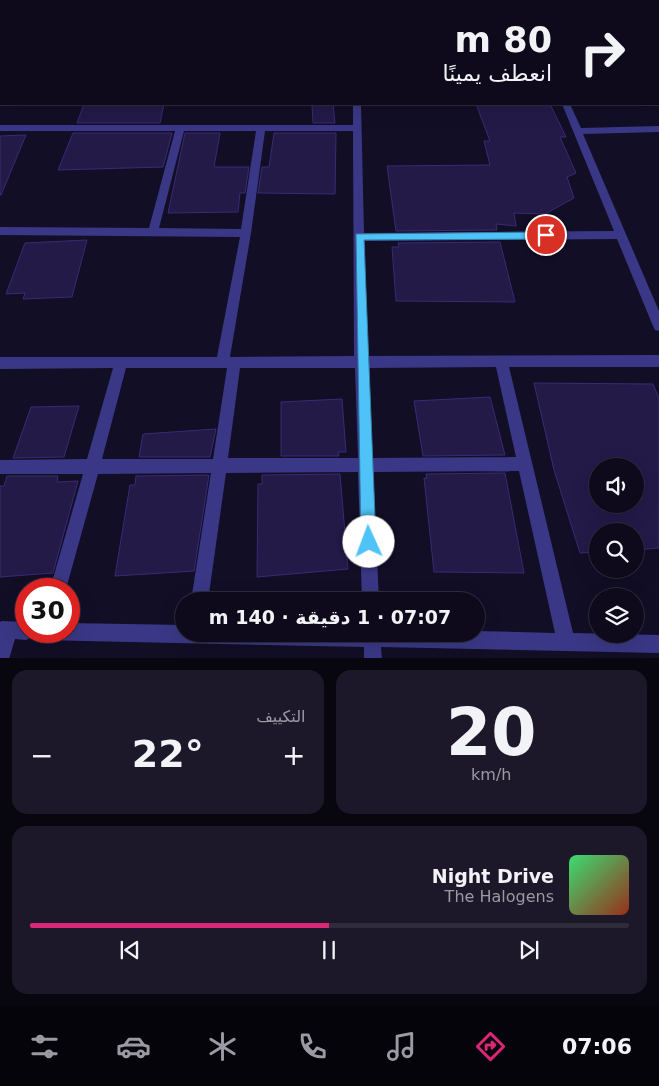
<!DOCTYPE html>
<html lang="ar">
<meta charset="utf-8">
<style>
:root{--surface:#0e0a1c;--page:#1c1829;--text:#f1f3f6;--muted:#9b9aa3;--line:#2e2b3b;--accent:#db2777}
body{margin:0;font-family:"DejaVu Sans","Noto Naskh Arabic",sans-serif;background:var(--page);color:var(--text);direction:rtl;height:100vh;display:flex;flex-direction:column;font-size:19px;white-space:nowrap}
*{box-sizing:border-box;margin:0}
p{font-size:16px;color:var(--muted)}
.icon{flex:none;width:28px;height:28px;fill:none;stroke:currentColor;stroke-width:2;stroke-linecap:round;stroke-linejoin:round}
.map{position:relative;height:658px;overflow:hidden;direction:ltr}
.details{display:flex;flex-direction:column;gap:12px;padding:12px;background:#08060f;flex:1}
.details>*{flex:none}
.hud{position:absolute;left:0px;top:0px;width:660px;height:105px;box-shadow:0 5px 20px #0002,0 0 0 1px var(--line);direction:rtl;background:#0e0a1c;color:var(--text);overflow:hidden}
.controls{position:absolute;left:589px;top:458px;display:grid;gap:10px}
.controls a{display:grid;place-items:center;width:55px;height:55px;border-radius:50%;background:var(--surface);box-shadow:0 5px 20px #0002,0 0 0 1px var(--line);font-size:25px}
.speed{position:absolute;left:15px;top:578px;display:flex;gap:10px;font-size:25px;font-weight:700;text-align:center}
.speed>*{display:grid;place-content:center;width:65px;height:65px;border-radius:50%;background:var(--surface);box-shadow:0 5px 20px #0002,0 0 0 1px var(--line);line-height:1}
.speed .limit{border:8px solid #d22;background:#fff;color:#111}
.pin{position:absolute;display:grid;place-items:center;width:42px;height:42px;color:#fff;margin:-21px;border:2px solid #fff;border-radius:50%;box-shadow:0 1px 5px #0007}
.me{position:absolute;width:55px;margin:-28px;rotate:358deg;stroke-linejoin:round;filter:drop-shadow(0 0 4px #0008)}
.turn{display:flex;align-items:center;gap:18px;height:105px;padding:0 25px;font-size:22px}
.turn .icon{width:65px;height:65px;stroke-width:2.5}
.turn b{display:block;font-size:35px;line-height:42px}
.big{font-size:38px;font-weight:700;line-height:1.1}
.details .widget{flex:1;display:flex;flex-direction:column;justify-content:center;gap:8px;min-width:0;padding:0 18px;border-radius:15px;background:var(--page)}
.details .dial{align-items:center;gap:0}
.dial b{font-size:65px;line-height:1}
.song{display:flex;align-items:center;gap:15px}
.cover{width:60px;height:60px;border-radius:8px;background:linear-gradient(135deg,hsl(140 70% 55%),hsl(10 70% 35%))}
.played{height:5px;border-radius:2px;background:linear-gradient(90deg,var(--accent) 50%,var(--line) 50%)}
.keys{display:flex;justify-content:space-around;direction:ltr}
.heat{display:flex;justify-content:space-between;align-items:center;font-size:28px;direction:ltr}
.details .tiles{flex:1;display:grid;gap:12px;grid-template-columns:1fr 1fr}
.widget:last-child{grid-column:span 2}
.trip{position:absolute;left:175px;top:592px;width:310px;height:50px;border-radius:25px;background:var(--surface);box-shadow:0 5px 20px #0002,0 0 0 1px var(--line);font-weight:700;line-height:50px;text-align:center;direction:rtl}
.tabs{display:flex;height:80px;justify-content:space-around;align-items:center;background:#06040b;color:var(--muted)}
.tabs .icon{width:35px;height:35px}
.tabs .active{color:var(--accent)}
.tabs b{font-size:22px;color:var(--text)}
.map>svg:first-child{display:block}
</style>
<div class="map">
<svg width="659" height="659" viewBox="0 0 659 659">
<rect width="100%" height="100%" fill="#120e26"/>
<g fill="#231a48" stroke="#392b74" fill-rule="evenodd">
<polygon points="84,104 164,104 160,123 77,123"/>
<polygon points="312,104 333,104 335,123 313,123"/>
<polygon points="476,104 550,104 566,137 560,137 576,173 567,177 574,198 545,214 514,213 516,226 496,224 497,230 396,231 387,166 490,165 484,141 490,141"/>
<polygon points="73,133 172,133 163,167 58,170"/>
<polygon points="185,133 220,133 214,167 249,167 245,193 240,193 238,212 168,213"/>
<polygon points="274,133 336,133 335,194 258,193 262,167 269,167"/>
<polygon points="26,135 1,195 0,195 0,136"/>
<polygon points="87,240 72,297 23,299 25,293 6,294 25,243"/>
<polygon points="500,242 515,302 396,301 392,247 399,247 398,243"/>
<path d="M534 383 653 384 659 398V548L635 550V531H598V552L580 553 554 470ZM598 466H635V504H598Z"/>
<polygon points="490,397 505,455 423,456 414,401"/>
<polygon points="342,399 346,452 338,452 339,456 281,456 281,402"/>
<polygon points="79,406 64,457 13,458 31,407"/>
<polygon points="216,429 210,457 139,457 143,434"/>
<polygon points="505,473 524,573 434,572 424,478 427,478 426,474"/>
<polygon points="340,474 348,569 257,577 258,484 262,484 262,475"/>
<polygon points="209,475 194,571 115,576 130,485 135,485 136,476"/>
<polygon points="7,476 58,476 57,482 78,481 53,573 0,577 0,486 4,486"/>
</g>
<g fill="none" stroke-linecap="round" stroke-linejoin="round">
<polygon fill="#3a3886" fill-rule="evenodd" points="619,0 625,0 626,1 620,1"/>
<path fill="#3a3886" fill-rule="evenodd" d="M353 104H361L364 233 614 231 562 104H570L581 128 659 126V132L583 134 659 311V331L655 330 653 326 617 239 365 241 367 356 659 355V367H509L573 633 659 635V653L381 647 382 659H364V647L39 640 32 637 26 640 15 639 9 659H0V622L2 621 26 622V631H69V623L184 625V634H476V631L555 633 519 471 373 472 379 601H362L358 472 226 473 208 601H191L211 473 98 474 66 589H50L83 474H0V460L87 459 113 368 0 369V357H217L240 237 0 235V227L149 228 175 131H0V125H353ZM184 131H256L241 229 159 228ZM265 131H353L354 356 230 357 251 233ZM496 367 516 457 372 458 368 368ZM126 368H227L213 459H102ZM240 368H355L358 458H228Z"/>
</g>
<polygon fill="#4fc3f7" stroke="#337fa1" points="546,232 551,235 546,239 364,240 376,542 374,547 369,550 363,547 361,542 356,234"/>
</svg>
<div class="controls">
<a><svg class="icon" aria-label="sound" viewBox="0 0 24 24"><path d="M4 9h4l5-4v14l-5-4H4zM17 9q2 3 0 6"/></svg></a>
<a><svg class="icon" aria-label="search" viewBox="0 0 24 24"><circle cx="10" cy="10" r="6"/><path d="M15 15l6 6"/></svg></a>
<a><svg class="icon" aria-label="layers" viewBox="0 0 24 24"><path d="M12 4l9 5-9 5-9-5zM3 14l9 5 9-5"/></svg></a>
</div>
<div class="speed"><div class="limit">30</div></div>
<div class="pin" style="left:546px;top:235px;background:#d93025"><svg class="icon" aria-label="arrive" viewBox="0 0 24 24"><path d="M6 21V4h12l-3 4 3 4H6"/></svg></div>
<svg class="me" style="left:369px;top:542px" viewBox="-20 -20 40 40"><circle r="19" fill="#fff"/><path d="M0-13L10 11 0 6-10 11z" fill="#4fc3f7"/></svg>
<div class="trip">07:07 · 1 دقيقة · 140 m</div>
<div class="hud">
<div class="turn"><svg class="icon" aria-label="right" viewBox="0 0 24 24"><path d="M7 20v-9h11M14 6l5 5-5 5"/></svg><div><b>80 m</b>انعطف يمينًا</div></div>
</div>
</div>
<section class="details">
<div class="tiles">
<div class="widget dial"><b>20</b><p>km/h</p></div>
<div class="widget"><p>التكييف</p>
<div class="heat"><a>−</a><b class="big">22°</b><a>+</a></div>
</div>
<div class="widget">
<div class="song"><i class="cover"></i><div><b>Night Drive</b><p>The Halogens</p></div></div>
<div class="played"></div>
<div class="keys"><svg class="icon" aria-label="previous" viewBox="0 0 24 24"><path d="M18 5L8 12l10 7zM5 5v14"/></svg><svg class="icon" aria-label="pause" viewBox="0 0 24 24"><path d="M8 5v14M16 5v14"/></svg><svg class="icon" aria-label="next" viewBox="0 0 24 24"><path d="M6 5l10 7-10 7zM19 5v14"/></svg></div>
</div>
</div>
</section>
<nav class="tabs">
<b>07:06</b>
<svg class="icon active" aria-label="directions" viewBox="0 0 24 24"><path d="M12 3l9 9-9 9-9-9zM9 14v-3h6M13 9l2 2-2 2"/></svg>
<svg class="icon" aria-label="music" viewBox="0 0 24 24"><path d="M9 18V5l10-2v13"/><circle cx="6" cy="18" r="3"/><circle cx="16" cy="16" r="3"/></svg>
<svg class="icon" aria-label="phone" viewBox="0 0 24 24"><path d="M5 4h4l2 5-3 2q2 4 5 5l2-3 5 2v4C11 20 4 13 5 4z"/></svg>
<svg class="icon" aria-label="climate" viewBox="0 0 24 24"><path d="M12 3v18M4 7l16 10M4 17L20 7"/></svg>
<svg class="icon" aria-label="car" viewBox="0 0 24 24"><path d="M5 17H2v-5l4-1 3-4h7l3 4 3 1v5h-3M9 17h6M6 11h13"/><circle cx="7" cy="17" r="2"/><circle cx="17" cy="17" r="2"/></svg>
<svg class="icon" aria-label="filters" viewBox="0 0 24 24"><path d="M4 7h16M4 17h16"/><circle cx="9" cy="7" r="2"/><circle cx="15" cy="17" r="2"/></svg>
</nav>
